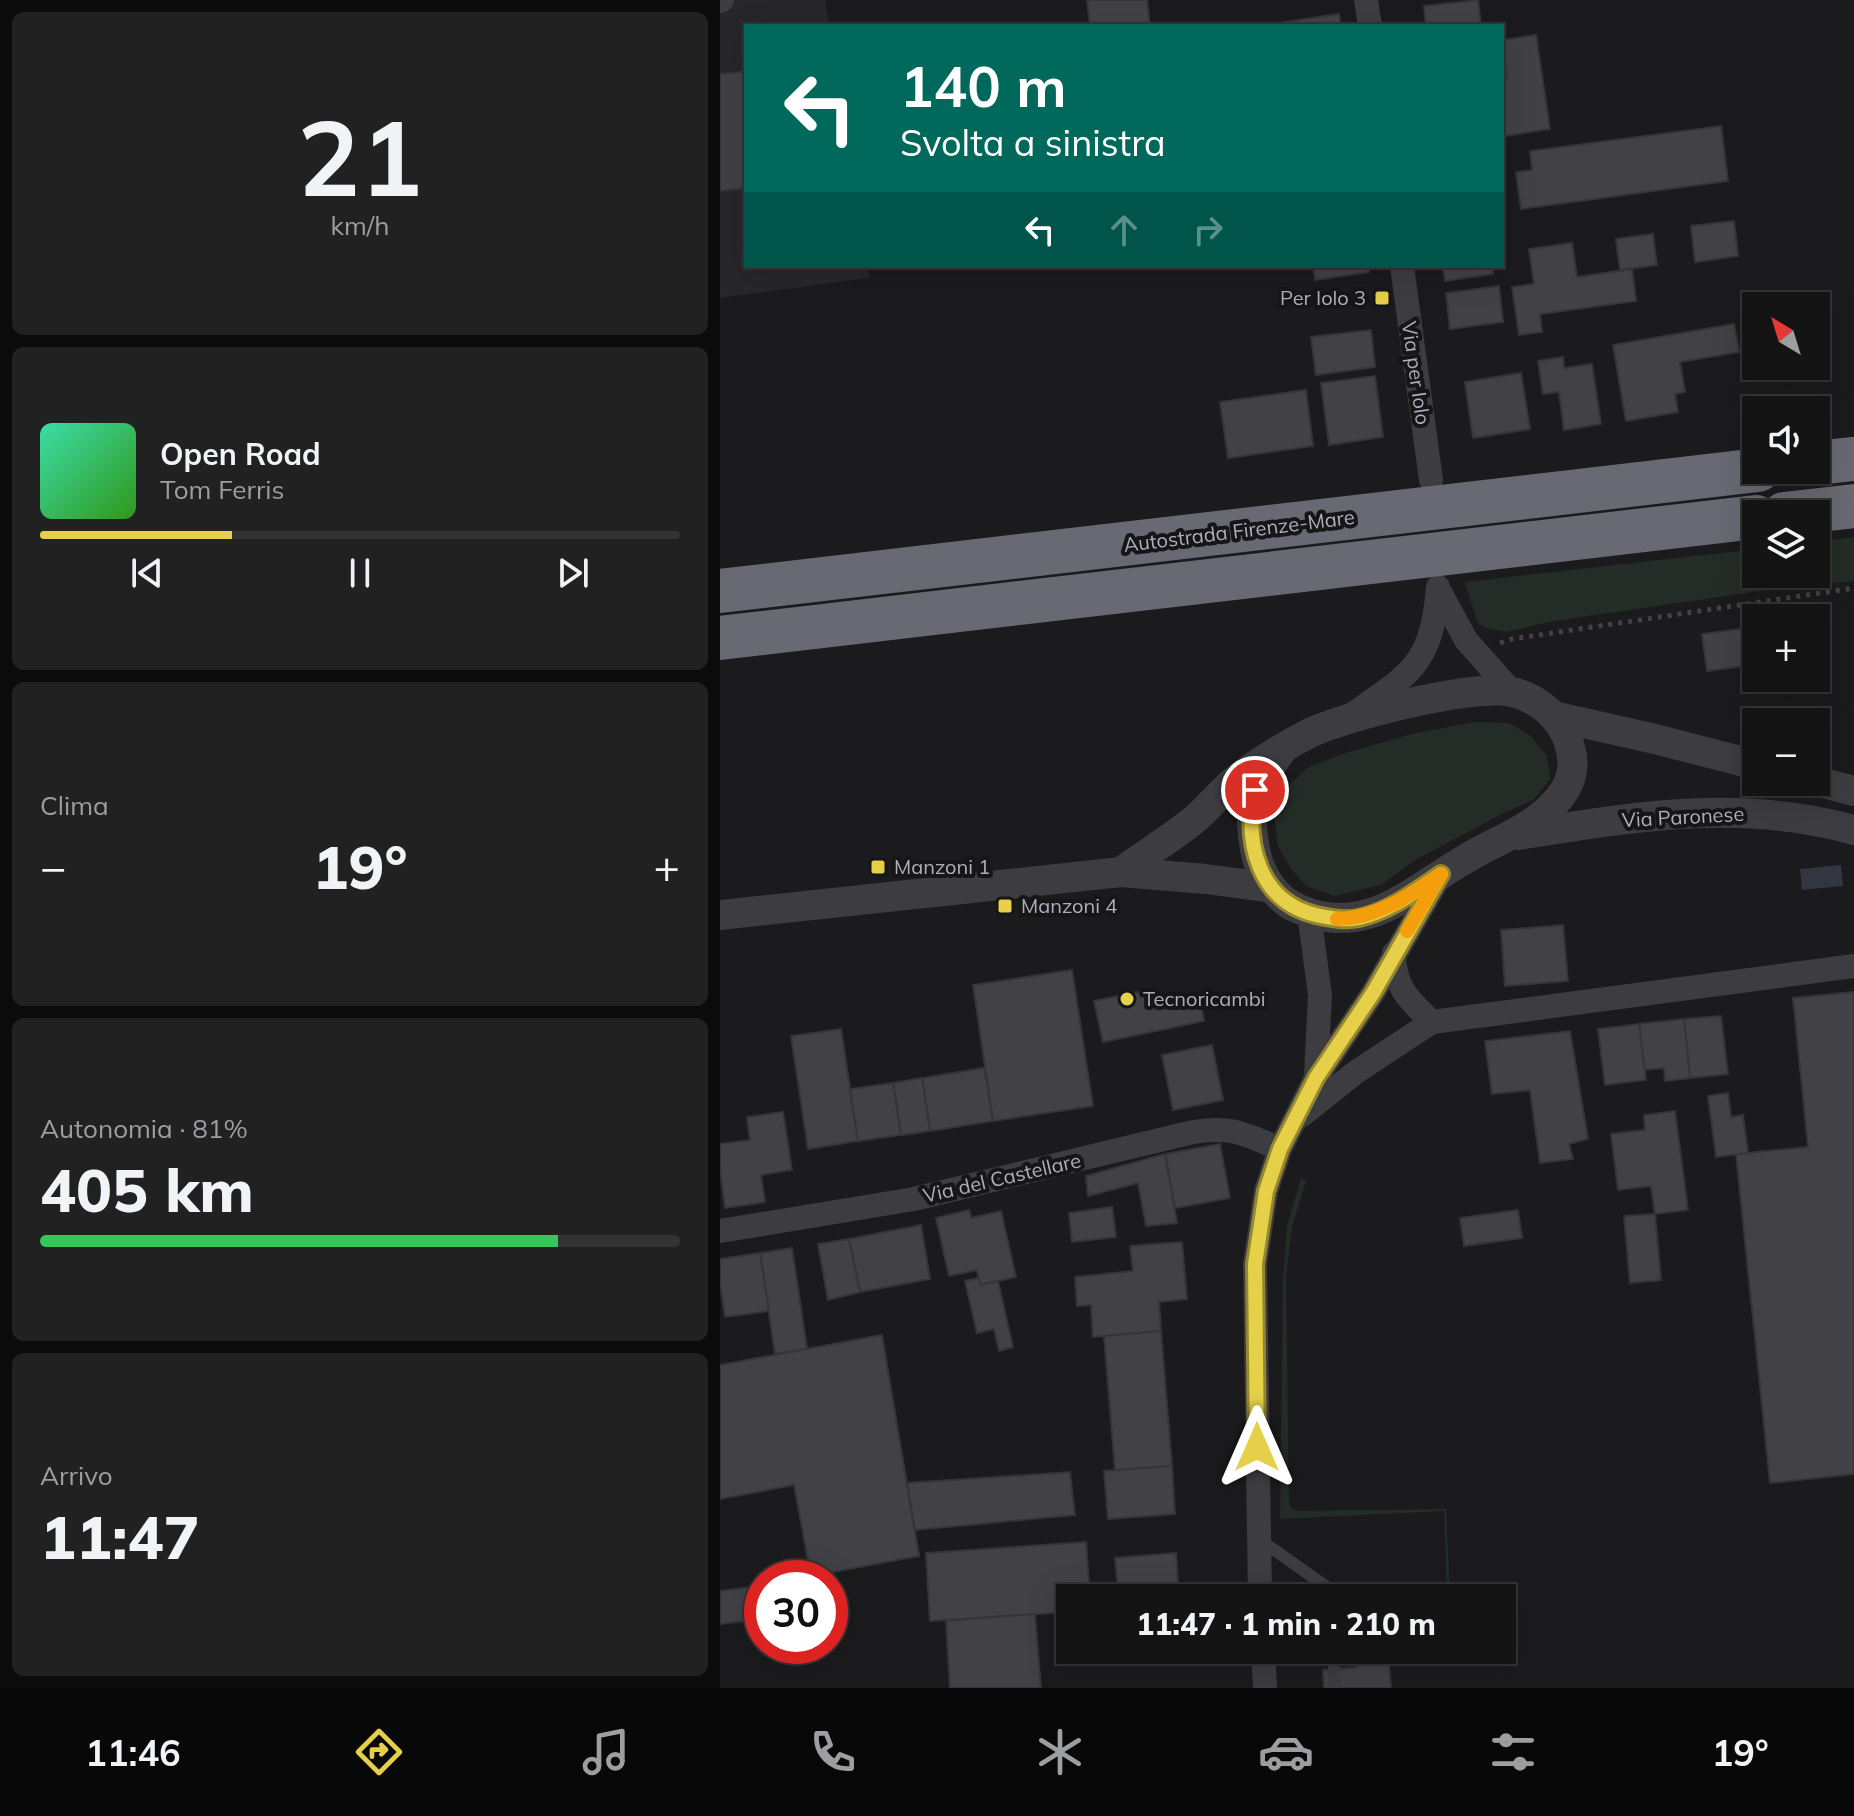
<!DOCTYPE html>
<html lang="it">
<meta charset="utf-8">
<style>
:root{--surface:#141415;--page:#212122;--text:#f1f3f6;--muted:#9d9ea0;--line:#333334;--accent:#e6cf49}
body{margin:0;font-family:Mulish,sans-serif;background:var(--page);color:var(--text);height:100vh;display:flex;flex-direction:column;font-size:30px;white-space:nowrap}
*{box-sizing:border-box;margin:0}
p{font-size:26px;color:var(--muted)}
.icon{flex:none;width:44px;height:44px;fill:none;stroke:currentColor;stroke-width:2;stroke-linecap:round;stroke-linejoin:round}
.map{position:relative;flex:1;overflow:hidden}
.drawer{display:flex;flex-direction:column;gap:12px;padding:12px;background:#0b0b0c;width:720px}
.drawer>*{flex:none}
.hud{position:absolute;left:24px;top:24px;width:760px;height:244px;border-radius:0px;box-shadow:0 8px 32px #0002,0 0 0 2px var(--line);background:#00695c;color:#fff;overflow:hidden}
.needle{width:52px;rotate:322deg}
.buttons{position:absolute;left:1022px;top:292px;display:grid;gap:16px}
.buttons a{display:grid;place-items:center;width:88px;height:88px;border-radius:0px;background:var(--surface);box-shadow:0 8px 32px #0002,0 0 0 2px var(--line);font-size:40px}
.speed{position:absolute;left:24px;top:1560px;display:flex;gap:16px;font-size:40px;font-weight:700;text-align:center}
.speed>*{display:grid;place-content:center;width:104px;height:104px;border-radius:50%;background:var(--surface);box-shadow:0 8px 32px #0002,0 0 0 2px var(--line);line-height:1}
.speed .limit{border:12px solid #d22;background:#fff;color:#111}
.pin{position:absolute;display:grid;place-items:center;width:68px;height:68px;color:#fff;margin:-34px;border:4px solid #fff;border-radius:50%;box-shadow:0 2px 8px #0007}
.me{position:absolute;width:88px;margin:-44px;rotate:0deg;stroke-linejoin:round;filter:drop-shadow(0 0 6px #0008)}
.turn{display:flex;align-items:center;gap:28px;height:168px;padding:0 24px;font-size:36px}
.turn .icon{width:104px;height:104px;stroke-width:2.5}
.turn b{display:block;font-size:56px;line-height:68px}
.lanes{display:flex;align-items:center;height:76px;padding:0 24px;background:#0003;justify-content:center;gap:40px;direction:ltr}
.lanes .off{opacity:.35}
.big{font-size:60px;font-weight:800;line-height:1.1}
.drawer .card{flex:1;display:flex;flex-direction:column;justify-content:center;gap:12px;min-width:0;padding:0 28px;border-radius:12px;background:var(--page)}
.drawer .dial{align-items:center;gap:0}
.dial b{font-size:104px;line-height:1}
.song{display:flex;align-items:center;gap:24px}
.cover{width:96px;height:96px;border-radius:12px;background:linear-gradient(135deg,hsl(160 70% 55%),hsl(110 70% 35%))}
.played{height:8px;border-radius:4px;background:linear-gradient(90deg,var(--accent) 30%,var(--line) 30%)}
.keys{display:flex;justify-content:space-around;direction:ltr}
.heat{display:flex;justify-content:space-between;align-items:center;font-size:44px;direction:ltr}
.charge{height:12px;border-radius:6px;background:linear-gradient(90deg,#34c759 81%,var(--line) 0)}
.trip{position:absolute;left:336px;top:1584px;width:460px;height:80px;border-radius:0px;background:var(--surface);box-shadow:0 8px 32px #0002,0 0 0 2px var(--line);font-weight:800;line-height:80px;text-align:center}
.menu{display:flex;height:128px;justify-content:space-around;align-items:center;background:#080808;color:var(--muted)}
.menu .icon{width:56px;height:56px}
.menu .on{color:var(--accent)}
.menu b{font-size:36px;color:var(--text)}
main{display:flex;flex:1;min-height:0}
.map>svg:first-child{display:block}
</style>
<main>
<section class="drawer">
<div class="card dial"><b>21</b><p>km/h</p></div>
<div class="card">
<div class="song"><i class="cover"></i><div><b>Open Road</b><p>Tom Ferris</p></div></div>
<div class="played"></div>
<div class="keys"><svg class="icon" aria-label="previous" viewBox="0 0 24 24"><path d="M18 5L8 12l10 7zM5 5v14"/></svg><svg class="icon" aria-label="pause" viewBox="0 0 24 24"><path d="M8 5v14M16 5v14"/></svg><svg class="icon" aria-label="next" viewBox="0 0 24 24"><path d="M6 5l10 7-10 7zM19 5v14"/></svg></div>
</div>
<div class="card"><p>Clima</p>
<div class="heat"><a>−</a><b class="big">19°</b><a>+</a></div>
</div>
<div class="card"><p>Autonomia · 81%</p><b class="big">405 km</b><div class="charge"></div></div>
<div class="card"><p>Arrivo</p><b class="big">11:47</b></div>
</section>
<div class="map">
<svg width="1134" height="1688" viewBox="0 0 1134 1688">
<rect width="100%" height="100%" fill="#1b1a1c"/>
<polygon fill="#272629" points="0,0 105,0 109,26 26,26 26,266 147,266 149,278 0,298"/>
<g fill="#242c27">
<polygon points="1134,537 1134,581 1041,591 896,612 828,622 787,632 766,628 757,622 745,582 1036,549 1036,574 1096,574 1096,542"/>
<polygon points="754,722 789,723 810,735 827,756 830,780 813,800 780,815 697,859 661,885 614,896 586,886 571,869 558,846 554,816 568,786 587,768 625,753 692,734"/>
<polygon points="581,1178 586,1181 572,1227 566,1277 569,1503 571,1508 577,1511 726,1509 730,1598 727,1598 724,1511 560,1519 563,1280 567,1226"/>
</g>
<polygon fill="#313640" points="1121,865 1123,886 1082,890 1080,869"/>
<g fill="#424246" stroke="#353438" stroke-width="2">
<polygon points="367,0 427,0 430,26 370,26"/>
<polygon points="758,0 761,26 706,26 704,6"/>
<polygon points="619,14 621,26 539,26"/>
<polygon points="816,35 830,129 785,136 782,79 787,78 782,40"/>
<polygon points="26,71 26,188 0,191 0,74"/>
<polygon points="1001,126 1008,181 801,209 796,172 812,170 810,151"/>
<polygon points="1014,221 1018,256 975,262 971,226"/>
<polygon points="933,234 937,265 900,270 896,239"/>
<polygon points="852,243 857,277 912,269 916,301 820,314 822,332 799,335 792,287 814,284 809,249"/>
<polygon points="593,266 648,266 649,272 595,280"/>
<polygon points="723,266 772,266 773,274 725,281"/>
<polygon points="779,286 783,322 730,329 726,293"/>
<polygon points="1014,324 1019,352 960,362 965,392 955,394 958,412 906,421 893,345"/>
<polygon points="651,330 655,367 596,375 591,337"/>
<polygon points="843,357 844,368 872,364 881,424 844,430 839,392 823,394 818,361"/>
<polygon points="801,373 810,429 753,438 745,382"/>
<polygon points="655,376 663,437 609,445 601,383"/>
<polygon points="586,390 593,446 508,458 500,402"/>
<polygon points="1036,627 1036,678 1074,680 1025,686 1023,666 987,671 982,634"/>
<polygon points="843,925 848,981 785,986 781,930"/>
<polygon points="352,970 373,1106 273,1121 253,985"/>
<polygon points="432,989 436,1010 480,1001 484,1021 383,1042 374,1001"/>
<polygon points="1134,992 1134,1474 1050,1483 1016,1154 1088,1147 1073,998"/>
<polygon points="1001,1016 1008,1074 970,1078 964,1019"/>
<polygon points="964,1019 970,1078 945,1081 944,1068 924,1070 919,1024"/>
<polygon points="919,1024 926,1080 885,1085 878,1029"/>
<polygon points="121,1029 138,1141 88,1149 71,1036"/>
<polygon points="850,1031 868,1139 849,1144 853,1159 820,1163 810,1090 772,1094 765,1041"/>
<polygon points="492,1045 503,1100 453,1110 442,1055"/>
<polygon points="264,1068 273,1121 210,1131 202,1078"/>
<polygon points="202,1078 210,1131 181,1135 173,1083"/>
<polygon points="173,1083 181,1135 138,1141 130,1089"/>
<polygon points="1008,1093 1011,1117 1023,1115 1028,1153 996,1157 988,1096"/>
<polygon points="955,1111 968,1210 935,1214 931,1186 898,1190 891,1134 925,1130 924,1115"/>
<polygon points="63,1112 72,1170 41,1175 45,1202 5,1208 0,1170 0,1144 30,1140 27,1117"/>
<polygon points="500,1144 510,1198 455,1208 445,1154"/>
<polygon points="445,1154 457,1223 426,1226 418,1183 368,1196 366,1176"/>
<polygon points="392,1207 396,1237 352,1242 349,1213"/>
<polygon points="249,1210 251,1218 281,1211 296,1277 260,1285 257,1270 229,1276 216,1218"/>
<polygon points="798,1210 802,1238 744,1246 740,1218"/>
<polygon points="935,1214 941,1280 910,1283 904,1216"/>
<polygon points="201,1225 210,1279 140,1292 129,1239"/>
<polygon points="129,1239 140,1292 108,1300 98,1244"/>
<polygon points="462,1242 467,1299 439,1302 441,1331 373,1337 371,1305 357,1306 355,1277 413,1271 410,1246"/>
<polygon points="72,1248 87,1349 55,1354 40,1253"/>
<polygon points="40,1253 49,1311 5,1317 0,1283 0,1259"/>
<polygon points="259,1278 260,1285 278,1281 293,1347 279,1351 274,1329 257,1333 245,1281"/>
<polygon points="441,1331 452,1466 395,1470 384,1336"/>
<polygon points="162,1335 199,1556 91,1576 74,1485 0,1499 0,1365"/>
<polygon points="452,1466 455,1514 388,1519 384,1471"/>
<polygon points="350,1472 355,1515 195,1530 187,1483"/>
<polygon points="366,1542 370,1598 350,1598 350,1612 210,1621 206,1553"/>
<polygon points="456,1553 459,1598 399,1598 395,1558"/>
<polygon points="42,1586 42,1619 0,1624 0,1591"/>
<polygon points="700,1588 701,1598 632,1598 632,1593"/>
<polygon points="315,1614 321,1688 230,1688 226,1621"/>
<polygon points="403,1650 463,1650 463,1658 403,1662"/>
<polygon points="636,1650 668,1650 671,1688 604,1688 603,1670 637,1667"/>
</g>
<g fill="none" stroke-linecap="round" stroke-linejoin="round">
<polyline stroke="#424248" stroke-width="5" stroke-dasharray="4 6" stroke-linecap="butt" points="780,643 792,639 1134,588"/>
<g stroke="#3c3c41" stroke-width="12">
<polyline points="539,1539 611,1590 612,1598"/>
<polyline points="613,1650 615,1688"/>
</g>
<g stroke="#3c3c41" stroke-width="24">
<polyline points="646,0 650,26"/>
<polyline points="0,1 2,0"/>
<polyline points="682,266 711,480"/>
<polyline points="719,590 746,640 792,692"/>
<path d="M634 713C692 673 712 663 718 587"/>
<polyline points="589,913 600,995 596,1076"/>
<path d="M674 953C674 987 688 999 712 1022"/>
<polyline points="582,1115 636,1072 712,1022 1134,966"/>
<path d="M0 1231 194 1199 473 1132C513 1126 524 1134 560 1149"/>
<polyline points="540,1598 535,1264 546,1191 560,1149 596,1078 653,993 720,876"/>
<polyline points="543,1650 545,1688"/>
</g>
<g stroke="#3c3c41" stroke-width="30">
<polyline points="833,716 935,739 1036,765"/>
<polyline points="1096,781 1134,791"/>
<path d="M798 835C914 817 1018 798 1134 830"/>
<path d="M401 872C425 854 452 838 475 819 490 806 503 789 519 777 539 762 563 747 586 735 620 717 755 683 792 692 819 698 844 720 850 747 854 761 854 774 846 788 825 824 783 837 749 857 693 888 648 939 579 909 557 900 541 877 536 854 526 807 534 786 563 749"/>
<polyline points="0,915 401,872 486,879 552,888"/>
</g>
<g stroke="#686972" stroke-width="44">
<polyline points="1096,463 1134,459"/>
<polyline points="1064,514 1134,506"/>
<polyline points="0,591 1038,470"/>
<polyline points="0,638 1036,517"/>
</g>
</g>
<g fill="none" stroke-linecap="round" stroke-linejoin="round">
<g stroke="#96872f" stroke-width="20">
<path id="route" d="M535 790C524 842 538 901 596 915 610 918 625 921 639 918 670 911 696 891 721 874L653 993 596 1078 560 1149 546 1191 535 1264 537 1447"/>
</g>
<use href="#route" stroke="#e6cf49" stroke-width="14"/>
<path stroke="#f59e0b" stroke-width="14" d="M617 919C657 918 689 896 721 874L687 931"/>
</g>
<g fill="#e6cf49" stroke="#161517" stroke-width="3">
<rect x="654" y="290" width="16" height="16" rx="4"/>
<rect x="150" y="859" width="16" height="16" rx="4"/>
<rect x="277" y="898" width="16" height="16" rx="4"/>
<circle cx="407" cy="999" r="8"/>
</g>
<g text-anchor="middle" stroke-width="8" stroke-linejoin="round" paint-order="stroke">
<g font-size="20" fill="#aeafbb" stroke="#161517" text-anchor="start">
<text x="646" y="305" text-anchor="end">Per Iolo 3</text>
<text x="174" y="874">Manzoni 1</text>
<text x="301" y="913">Manzoni 4</text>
<text x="423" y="1006">Tecnoricambi</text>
</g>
<g font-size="20" fill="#aeafbb" stroke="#161517">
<text transform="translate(696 373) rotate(82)" y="7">Via per Iolo</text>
<text transform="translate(519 531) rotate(-7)" y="7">Autostrada Firenze-Mare</text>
<text transform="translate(963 817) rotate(-3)" y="7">Via Paronese</text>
<text transform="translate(282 1178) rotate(-13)" y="7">Via del Castellare</text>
</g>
</g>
</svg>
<div class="buttons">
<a><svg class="needle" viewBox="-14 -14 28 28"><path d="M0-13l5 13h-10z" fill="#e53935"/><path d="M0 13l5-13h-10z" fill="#9d9ea0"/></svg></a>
<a><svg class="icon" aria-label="sound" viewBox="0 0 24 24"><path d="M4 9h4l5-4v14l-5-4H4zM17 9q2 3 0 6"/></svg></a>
<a><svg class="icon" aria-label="layers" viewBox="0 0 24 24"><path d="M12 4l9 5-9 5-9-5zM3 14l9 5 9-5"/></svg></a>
<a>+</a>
<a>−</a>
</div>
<div class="speed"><div class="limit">30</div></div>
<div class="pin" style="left:535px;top:790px;background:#d93025"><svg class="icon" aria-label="arrive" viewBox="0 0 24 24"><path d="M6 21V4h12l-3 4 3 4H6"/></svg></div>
<svg class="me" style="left:537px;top:1447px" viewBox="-20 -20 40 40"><path d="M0-17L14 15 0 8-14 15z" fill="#e6cf49" stroke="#fff" stroke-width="4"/></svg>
<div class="trip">11:47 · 1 min · 210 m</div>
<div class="hud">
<div class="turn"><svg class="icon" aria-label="left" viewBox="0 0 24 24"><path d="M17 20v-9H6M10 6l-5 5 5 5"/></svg><div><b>140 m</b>Svolta a sinistra</div></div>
<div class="lanes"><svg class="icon" aria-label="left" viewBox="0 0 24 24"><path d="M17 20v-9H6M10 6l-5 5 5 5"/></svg><svg class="icon off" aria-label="ahead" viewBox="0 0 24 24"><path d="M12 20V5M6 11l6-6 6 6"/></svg><svg class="icon off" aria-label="right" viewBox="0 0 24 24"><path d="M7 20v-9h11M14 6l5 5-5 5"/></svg></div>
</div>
</div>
</main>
<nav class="menu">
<b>11:46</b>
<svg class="icon on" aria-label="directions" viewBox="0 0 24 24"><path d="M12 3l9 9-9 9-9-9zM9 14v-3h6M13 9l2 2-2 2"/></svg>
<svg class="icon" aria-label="music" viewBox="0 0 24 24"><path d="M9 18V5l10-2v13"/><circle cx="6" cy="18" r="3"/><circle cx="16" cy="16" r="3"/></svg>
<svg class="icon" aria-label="phone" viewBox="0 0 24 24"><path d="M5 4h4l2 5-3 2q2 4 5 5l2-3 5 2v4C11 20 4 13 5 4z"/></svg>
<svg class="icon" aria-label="climate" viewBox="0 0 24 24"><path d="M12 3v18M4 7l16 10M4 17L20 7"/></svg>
<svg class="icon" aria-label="car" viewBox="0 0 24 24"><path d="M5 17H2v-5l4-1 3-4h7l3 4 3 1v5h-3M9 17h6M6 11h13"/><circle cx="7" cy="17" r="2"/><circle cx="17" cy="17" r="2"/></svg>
<svg class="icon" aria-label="filters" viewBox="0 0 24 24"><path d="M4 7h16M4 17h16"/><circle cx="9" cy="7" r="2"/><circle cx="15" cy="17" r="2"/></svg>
<b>19°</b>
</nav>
